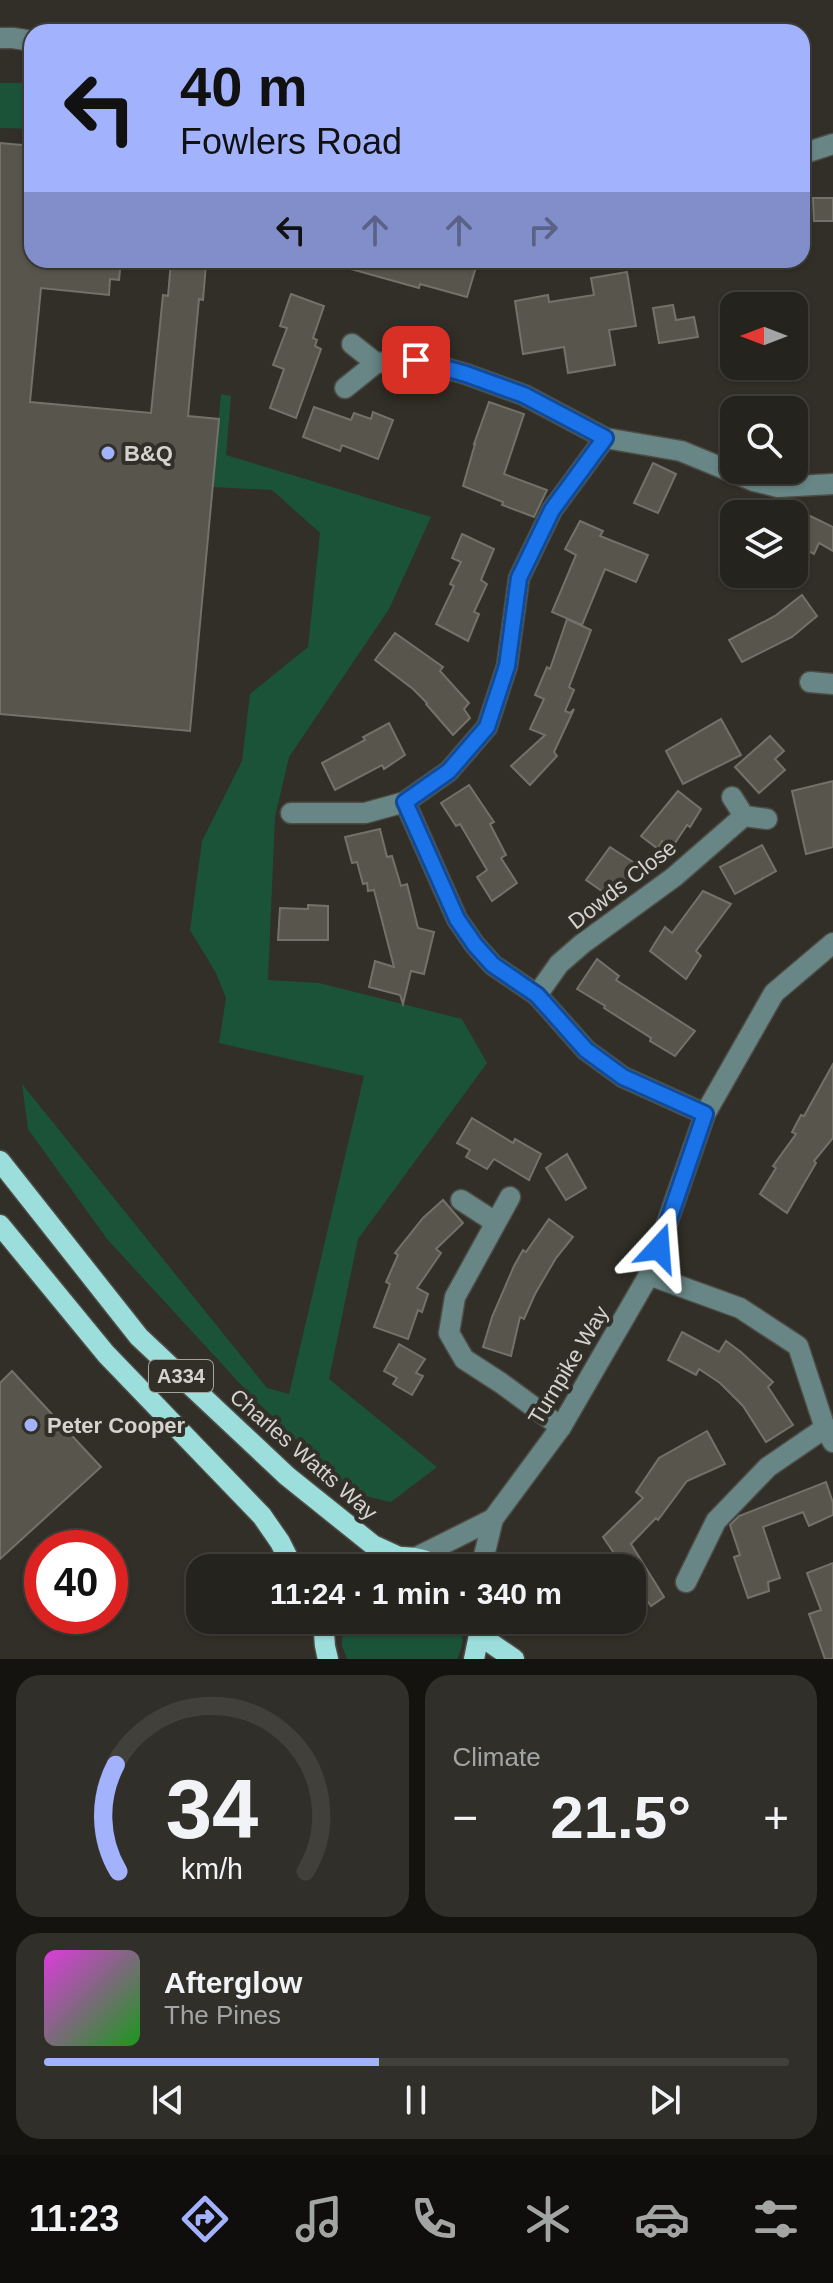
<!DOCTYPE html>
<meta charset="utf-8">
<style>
:root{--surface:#25231d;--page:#312f2a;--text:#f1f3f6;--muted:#a3a4a4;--line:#42403b;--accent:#a3b2fc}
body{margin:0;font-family:Arial,sans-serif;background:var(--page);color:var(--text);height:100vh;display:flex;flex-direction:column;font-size:30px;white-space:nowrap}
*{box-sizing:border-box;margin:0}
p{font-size:26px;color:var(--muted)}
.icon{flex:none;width:44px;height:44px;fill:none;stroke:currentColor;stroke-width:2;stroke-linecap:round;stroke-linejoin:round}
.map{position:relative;height:1659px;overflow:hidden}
.details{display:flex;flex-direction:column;gap:16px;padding:16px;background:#141310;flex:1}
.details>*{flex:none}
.banner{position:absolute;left:24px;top:24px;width:786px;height:244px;border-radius:24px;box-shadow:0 2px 6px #0004,0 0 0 2px var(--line);background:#a3b2fc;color:#111;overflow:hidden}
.needle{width:52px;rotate:270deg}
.fabs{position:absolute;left:720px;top:292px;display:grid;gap:16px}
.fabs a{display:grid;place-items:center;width:88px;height:88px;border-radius:16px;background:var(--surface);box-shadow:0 2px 6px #0004,0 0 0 2px var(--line);font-size:40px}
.speed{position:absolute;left:24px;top:1530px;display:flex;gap:16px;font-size:40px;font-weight:700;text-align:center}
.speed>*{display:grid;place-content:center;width:104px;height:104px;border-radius:50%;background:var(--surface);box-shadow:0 2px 6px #0004,0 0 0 2px var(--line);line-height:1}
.speed .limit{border:12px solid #d22;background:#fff;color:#111}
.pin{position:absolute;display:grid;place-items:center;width:68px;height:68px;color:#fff;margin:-34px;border-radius:16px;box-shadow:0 4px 12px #0006}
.me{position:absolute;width:88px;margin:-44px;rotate:19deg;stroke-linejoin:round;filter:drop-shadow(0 0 6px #0008)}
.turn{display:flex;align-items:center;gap:28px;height:168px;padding:0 24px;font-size:36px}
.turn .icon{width:104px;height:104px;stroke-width:2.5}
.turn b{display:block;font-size:56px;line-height:68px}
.lanes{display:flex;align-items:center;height:76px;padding:0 24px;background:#0003;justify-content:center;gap:40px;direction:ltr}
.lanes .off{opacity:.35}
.big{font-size:60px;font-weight:600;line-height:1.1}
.details .card{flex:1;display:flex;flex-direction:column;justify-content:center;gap:12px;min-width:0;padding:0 28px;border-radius:24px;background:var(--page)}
.details .dial{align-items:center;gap:0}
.dial svg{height:208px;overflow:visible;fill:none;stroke:var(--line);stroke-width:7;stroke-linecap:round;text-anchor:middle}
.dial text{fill:var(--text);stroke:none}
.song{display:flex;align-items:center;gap:24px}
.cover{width:96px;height:96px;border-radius:12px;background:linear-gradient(135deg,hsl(300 70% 55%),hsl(120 70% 35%))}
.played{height:8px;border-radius:4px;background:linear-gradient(90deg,var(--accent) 45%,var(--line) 45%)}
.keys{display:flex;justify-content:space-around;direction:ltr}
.heat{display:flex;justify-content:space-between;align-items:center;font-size:44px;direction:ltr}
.details .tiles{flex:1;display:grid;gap:16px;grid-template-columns:1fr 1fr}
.card:last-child{grid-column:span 2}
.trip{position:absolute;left:186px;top:1554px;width:460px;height:80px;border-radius:24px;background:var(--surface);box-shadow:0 2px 6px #0004,0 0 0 2px var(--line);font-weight:600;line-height:80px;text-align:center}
.dock{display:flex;height:128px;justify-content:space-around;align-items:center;background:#0f0e0c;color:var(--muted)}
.dock .icon{width:56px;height:56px}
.dock .current{color:var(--accent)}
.dock b{font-size:36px;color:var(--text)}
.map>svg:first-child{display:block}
</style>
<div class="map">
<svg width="833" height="1659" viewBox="0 0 833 1659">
<rect width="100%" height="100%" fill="#312f27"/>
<g fill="#1b5339">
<polygon points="0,83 32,83 32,129 0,128"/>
<polygon points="221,394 231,396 226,455 431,517 389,609 289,757 275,817 268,980 319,983 462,1019 487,1063 358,1239 329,1379 437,1467 391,1502 352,1493 256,1401 107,1239 28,1129 22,1084 267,1388 289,1394 364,1076 219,1043 226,998 216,973 190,930 202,841 242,761 250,694 308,647 320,533 272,490 212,487"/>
<path d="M343 1620H461C464 1634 463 1647 457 1659H347L342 1646Z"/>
</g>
<g fill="#58554c" stroke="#747168" stroke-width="2">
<polygon points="0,143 32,146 32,260 121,260 119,280 110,279 109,295 41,288 30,402 151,413 163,295 168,296 171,261 206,264 203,300 199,299 188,416 219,419 190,731 0,714"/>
<polygon points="813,198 833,198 833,221 814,221"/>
<polygon points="341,260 449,260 476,267 467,297 420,284 419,288 340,266"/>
<polygon points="627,272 636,326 609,330 615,365 568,373 564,347 523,354 515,301 548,295 549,302 594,295 591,278"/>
<polygon points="291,294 324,306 313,338 317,340 315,346 321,349 296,418 270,408 284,369 273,365 287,328 280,326"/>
<polygon points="673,305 676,320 694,317 698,337 659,343 653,308"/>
<polygon points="489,402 524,414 504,474 547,490 534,517 502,505 503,502 463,486 475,444 474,444"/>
<polygon points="314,407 351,420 354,413 371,419 373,412 393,420 378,459 342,445 340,451 303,437"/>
<polygon points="653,463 676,474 658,513 634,503"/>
<polygon points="794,508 833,527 833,551 819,543 814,554 794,544"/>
<polygon points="580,521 603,531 600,536 648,555 636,582 605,569 582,625 552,612 576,555 565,549"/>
<polygon points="462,534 494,549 481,580 487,584 474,612 479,614 468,641 436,624 454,586 450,584 461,562 452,558"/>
<polygon points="802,595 817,616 792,637 742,662 729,640 775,616"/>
<polygon points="567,619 591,630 569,687 574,690 565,711 570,713 574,709 554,752 557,756 530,785 511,766 545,735 530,729 544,699 535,695 547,667 550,669"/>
<polygon points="395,633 443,667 440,671 469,703 464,709 470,718 453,735 426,704 427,703 413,689 375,660"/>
<polygon points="721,719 741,755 683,784 666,751"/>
<polygon points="389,723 405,755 384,769 382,765 335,790 322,763 365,740 363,737"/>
<polygon points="770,736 784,751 775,759 785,770 759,793 735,767"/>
<polygon points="833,781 833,847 806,854 792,791"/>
<polygon points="469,785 494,822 490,824 506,855 501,858 517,883 492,901 477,877 487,870 460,824 456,826 441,803"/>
<polygon points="678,791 701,809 690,827 687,825 671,849 662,841 658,849 641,836"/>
<polygon points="380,829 387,857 392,856 401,886 407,884 418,928 434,932 424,974 411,971 403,1004 400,995 369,987 375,961 394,967 374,890 368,891 367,883 363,884 357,862 352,863 345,837"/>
<polygon points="762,845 776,871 735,894 720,867"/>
<polygon points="610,847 636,864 612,898 586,880"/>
<polygon points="703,891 731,904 696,951 701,956 686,979 650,951 665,927 672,933"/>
<polygon points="308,905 328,906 328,940 278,940 280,908 308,909"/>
<polygon points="597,959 619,976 616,980 695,1031 675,1056 650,1041 651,1038 604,1008 605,1006 577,989"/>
<polygon points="833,1064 833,1138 814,1161 816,1163 787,1213 760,1194 776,1168 773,1166 796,1134 792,1132 801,1115 804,1116"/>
<polygon points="472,1118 513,1143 515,1139 541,1154 529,1180 494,1159 487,1169 466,1157 470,1150 457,1143"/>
<polygon points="567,1154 586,1188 566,1200 546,1168"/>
<polygon points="443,1200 463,1223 436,1249 441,1253 417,1288 428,1294 422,1312 418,1310 408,1339 374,1327 390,1284 386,1282 398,1255 395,1253 423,1218"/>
<polygon points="549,1219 573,1237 556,1258 535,1294 524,1319 520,1317 511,1356 483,1347 492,1317 514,1266 523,1250 526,1252"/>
<polygon points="682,1332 719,1352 726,1341 741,1352 773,1382 768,1387 793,1425 766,1442 743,1406 720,1383 699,1369 696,1375 668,1360"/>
<polygon points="399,1344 425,1359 416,1373 423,1376 412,1395 393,1384 397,1378 384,1371"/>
<polygon points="12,1371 101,1467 0,1559 0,1383"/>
<polygon points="707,1431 725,1464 687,1481 658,1520 656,1518 631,1544 664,1597 651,1606 632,1579 632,1568 624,1568 603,1537 643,1498 636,1492 659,1458"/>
<polygon points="826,1482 833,1503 833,1515 809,1526 803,1512 763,1527 780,1578 768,1582 769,1591 748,1598 734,1557 740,1555 730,1525 739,1516"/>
<polygon points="833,1563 833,1659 825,1659 809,1614 821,1610 807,1573"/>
</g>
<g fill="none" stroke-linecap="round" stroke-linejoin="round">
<g stroke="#4e4d45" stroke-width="23">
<g id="minor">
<polyline points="0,38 13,38 32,41"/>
<polyline points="802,154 833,144"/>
<polyline points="352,344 376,363"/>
<polyline points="345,388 376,363 416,360 466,374 524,395 605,438 681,451 754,481 778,487 833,484"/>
<polyline points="810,682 833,684"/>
<polyline points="732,797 744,816 767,819"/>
<polyline points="405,802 457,919 475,945 493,965 537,995 586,1050 623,1077 705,1114"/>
<polyline points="291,813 365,813 405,802 449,771 487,727 507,666 519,578 552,510 605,438"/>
<polyline points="537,995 559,964 582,944 674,877 744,816"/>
<polyline points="510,1197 455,1297 449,1333 464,1359 501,1383 561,1427"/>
<polyline points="461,1200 495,1222"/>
<polyline points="649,1275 740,1308 798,1346 825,1428 833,1442"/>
<polyline points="415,1558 493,1519"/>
<polyline points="481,1568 493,1519 561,1427 649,1275 705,1114 774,993 833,943"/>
<polyline points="686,1582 716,1521 768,1467 825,1428"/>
</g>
</g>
<g stroke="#4e4d45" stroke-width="23">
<g id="major">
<polyline points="0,1161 139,1337 287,1476 373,1545 397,1556"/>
<polyline points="0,1225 106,1354 262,1516 280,1542 293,1568"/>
<path d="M360 1568C386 1555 415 1552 441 1568"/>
<path d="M325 1620C323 1633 324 1646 328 1659"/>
<polyline points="479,1635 514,1659"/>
<polyline points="474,1659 479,1635 476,1620"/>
</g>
</g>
<use href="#minor" stroke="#678685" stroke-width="20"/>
<use href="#major" stroke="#9bdedc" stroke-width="20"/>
</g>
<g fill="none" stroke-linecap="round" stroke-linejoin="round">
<g stroke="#114b97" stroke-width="20">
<polyline id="route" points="416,360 466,374 524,395 605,438 552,510 519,578 507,666 487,727 449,771 405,802 457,919 475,945 493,965 537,995 586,1050 623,1077 705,1114 659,1248"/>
</g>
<use href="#route" stroke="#1a73e8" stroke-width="14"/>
</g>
<g fill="#a3b2fc" stroke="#312f27" stroke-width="3">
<circle cx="108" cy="453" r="8"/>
<circle cx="31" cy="1425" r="8"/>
</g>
<g text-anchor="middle" stroke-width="8" stroke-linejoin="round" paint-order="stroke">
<rect fill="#312f27" stroke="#a3a29b" stroke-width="2" x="149" y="1360" width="64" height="32" rx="6"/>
<g font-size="20" font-weight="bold" fill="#d4d3cd">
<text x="181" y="1383">A334</text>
</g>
<g font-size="22" font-weight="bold" fill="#d4d3cd" stroke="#312f27" text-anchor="start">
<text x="124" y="461">B&amp;Q</text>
<text x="47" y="1433">Peter Cooper</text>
</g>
<g font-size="22" fill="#d4d3cd" stroke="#312f27">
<text transform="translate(622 884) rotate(-38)" y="8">Dowds Close</text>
<text transform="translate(568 1365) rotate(-59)" y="8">Turnpike Way</text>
<text transform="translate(304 1454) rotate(41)" y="8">Charles Watts Way</text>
</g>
</g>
</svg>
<div class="fabs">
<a><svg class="needle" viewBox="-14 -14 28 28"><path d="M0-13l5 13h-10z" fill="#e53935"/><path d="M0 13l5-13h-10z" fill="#a3a4a4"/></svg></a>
<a><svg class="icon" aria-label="search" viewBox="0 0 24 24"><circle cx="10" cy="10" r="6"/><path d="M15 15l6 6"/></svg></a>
<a><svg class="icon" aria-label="layers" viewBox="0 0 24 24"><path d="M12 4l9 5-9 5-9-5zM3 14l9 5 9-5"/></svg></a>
</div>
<div class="speed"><div class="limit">40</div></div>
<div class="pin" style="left:416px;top:360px;background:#d93025"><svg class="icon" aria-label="arrive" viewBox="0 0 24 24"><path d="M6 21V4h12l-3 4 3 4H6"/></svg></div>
<svg class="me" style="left:659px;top:1248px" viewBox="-20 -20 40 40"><path d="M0-17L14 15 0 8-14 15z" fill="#1a73e8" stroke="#fff" stroke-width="4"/></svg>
<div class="trip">11:24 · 1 min · 340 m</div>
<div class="banner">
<div class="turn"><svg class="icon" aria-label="left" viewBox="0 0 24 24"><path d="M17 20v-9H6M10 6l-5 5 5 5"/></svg><div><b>40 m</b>Fowlers Road</div></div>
<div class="lanes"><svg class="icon" aria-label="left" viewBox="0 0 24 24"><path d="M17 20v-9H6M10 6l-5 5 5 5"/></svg><svg class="icon off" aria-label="ahead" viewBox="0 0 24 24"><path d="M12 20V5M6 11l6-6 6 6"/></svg><svg class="icon off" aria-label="ahead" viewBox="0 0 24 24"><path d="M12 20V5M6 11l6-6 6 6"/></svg><svg class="icon off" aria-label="right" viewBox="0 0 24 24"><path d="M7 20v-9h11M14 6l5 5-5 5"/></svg></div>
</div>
</div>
<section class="details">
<div class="tiles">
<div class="card dial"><svg viewBox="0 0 100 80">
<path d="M14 69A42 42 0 1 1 86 69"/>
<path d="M14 69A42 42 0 0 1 13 28" stroke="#a3b2fc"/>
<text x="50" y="56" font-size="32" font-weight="700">34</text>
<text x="50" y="72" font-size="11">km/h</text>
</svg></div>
<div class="card"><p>Climate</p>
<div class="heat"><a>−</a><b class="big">21.5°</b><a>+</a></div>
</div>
<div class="card">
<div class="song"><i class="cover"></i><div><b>Afterglow</b><p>The Pines</p></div></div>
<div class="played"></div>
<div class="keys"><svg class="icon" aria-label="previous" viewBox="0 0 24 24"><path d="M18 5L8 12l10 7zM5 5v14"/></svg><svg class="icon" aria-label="pause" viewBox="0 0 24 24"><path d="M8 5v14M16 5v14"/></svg><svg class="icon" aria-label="next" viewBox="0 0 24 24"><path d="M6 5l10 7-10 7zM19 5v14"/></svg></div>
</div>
</div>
</section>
<nav class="dock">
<b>11:23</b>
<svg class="icon current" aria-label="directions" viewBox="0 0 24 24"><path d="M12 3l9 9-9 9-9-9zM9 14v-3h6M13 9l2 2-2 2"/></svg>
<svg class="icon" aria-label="music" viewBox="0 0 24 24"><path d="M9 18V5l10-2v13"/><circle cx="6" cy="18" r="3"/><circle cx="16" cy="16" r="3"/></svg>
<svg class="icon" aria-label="phone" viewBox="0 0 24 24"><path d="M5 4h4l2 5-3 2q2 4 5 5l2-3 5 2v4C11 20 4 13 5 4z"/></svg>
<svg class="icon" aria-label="climate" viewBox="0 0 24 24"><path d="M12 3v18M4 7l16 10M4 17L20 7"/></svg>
<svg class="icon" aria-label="car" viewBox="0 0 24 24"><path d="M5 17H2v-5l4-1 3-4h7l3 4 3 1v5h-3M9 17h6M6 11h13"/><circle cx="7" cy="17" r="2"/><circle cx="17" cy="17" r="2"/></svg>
<svg class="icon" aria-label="filters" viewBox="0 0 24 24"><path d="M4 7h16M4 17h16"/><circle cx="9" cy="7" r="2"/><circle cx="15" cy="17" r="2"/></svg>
</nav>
